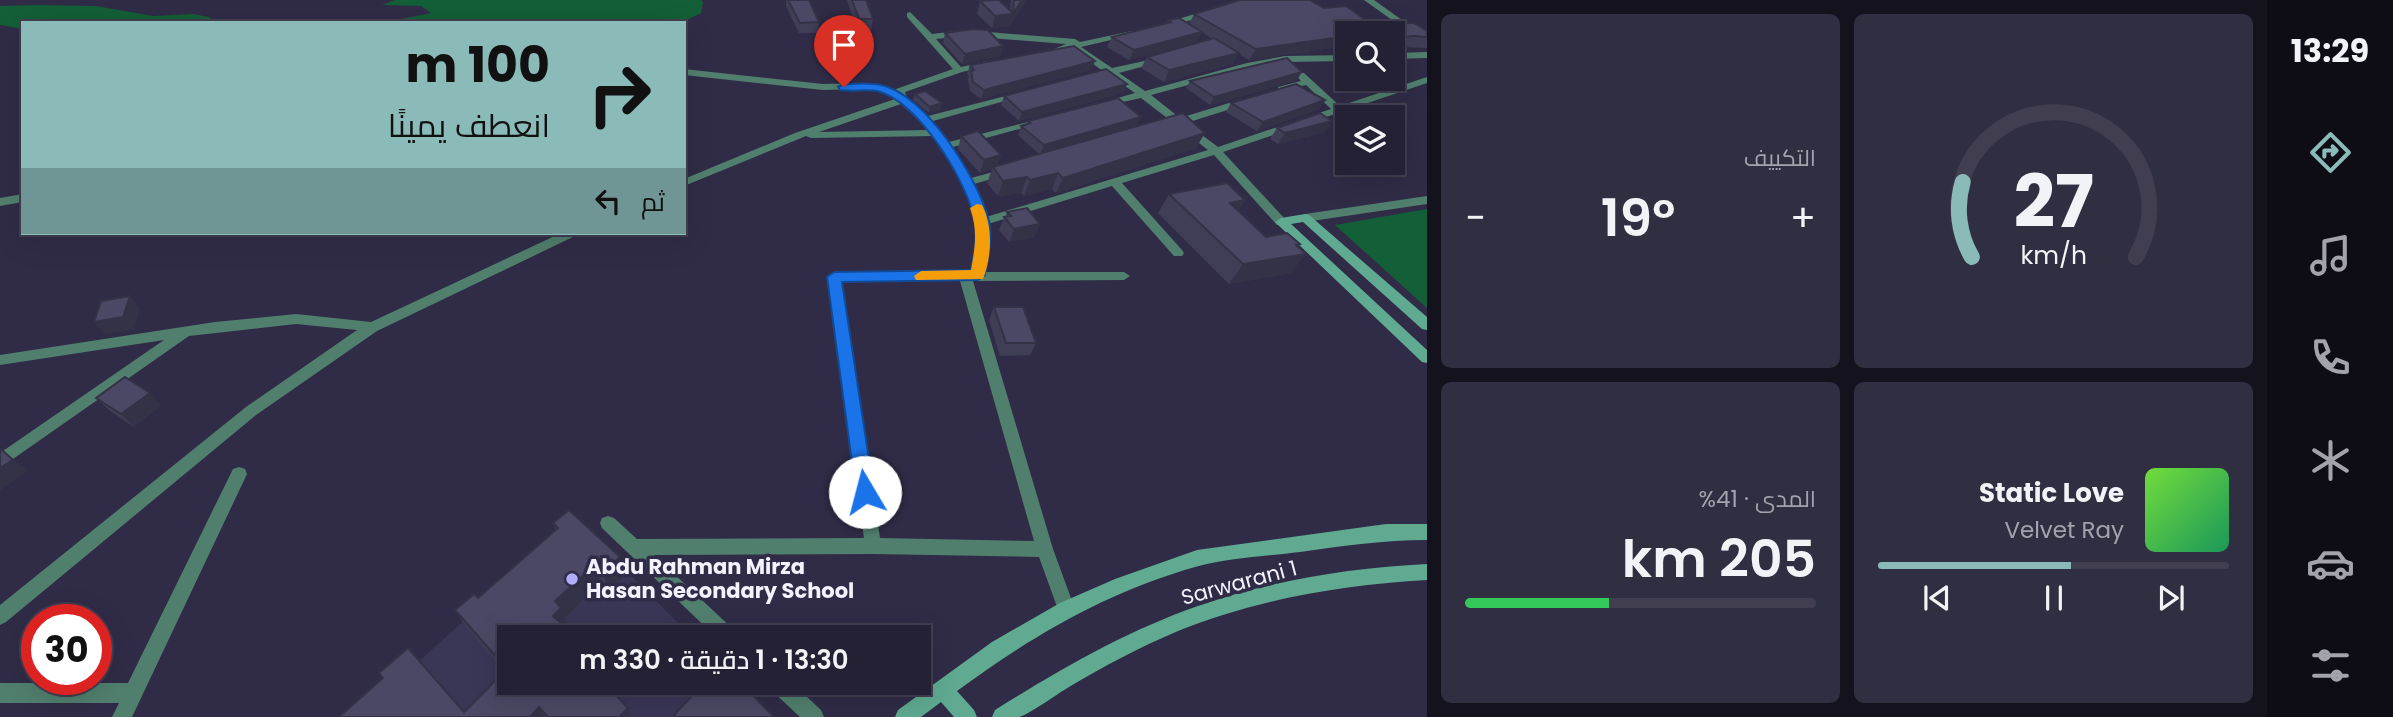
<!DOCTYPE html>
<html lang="ar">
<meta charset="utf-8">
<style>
:root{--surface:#242135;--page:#302e41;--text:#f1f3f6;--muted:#a3a3ad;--line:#413e50;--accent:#8bbbb9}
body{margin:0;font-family:Poppins,Cairo,sans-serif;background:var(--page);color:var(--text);direction:rtl;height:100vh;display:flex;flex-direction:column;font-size:26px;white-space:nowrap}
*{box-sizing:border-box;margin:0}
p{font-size:23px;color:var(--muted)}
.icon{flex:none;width:38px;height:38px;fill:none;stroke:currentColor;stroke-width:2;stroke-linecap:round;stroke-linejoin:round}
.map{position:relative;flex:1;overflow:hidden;direction:ltr}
.drawer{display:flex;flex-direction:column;gap:14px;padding:14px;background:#14121d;width:840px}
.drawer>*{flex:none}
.banner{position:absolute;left:21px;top:21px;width:665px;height:214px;border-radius:0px;box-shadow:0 7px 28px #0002,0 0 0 2px var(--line);direction:rtl;background:#8bbbb9;color:#111;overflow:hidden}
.buttons{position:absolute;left:1335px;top:21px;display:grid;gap:14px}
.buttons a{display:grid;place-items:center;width:70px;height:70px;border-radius:0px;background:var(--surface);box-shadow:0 7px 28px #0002,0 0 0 2px var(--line);font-size:35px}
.speed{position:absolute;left:21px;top:604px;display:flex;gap:14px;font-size:35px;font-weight:700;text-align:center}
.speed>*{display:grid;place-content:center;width:91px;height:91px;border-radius:50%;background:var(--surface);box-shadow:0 7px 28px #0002,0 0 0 2px var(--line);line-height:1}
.speed .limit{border:10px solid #d22;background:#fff;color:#111}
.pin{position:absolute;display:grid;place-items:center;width:60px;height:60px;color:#fff;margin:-72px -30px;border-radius:50% 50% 50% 0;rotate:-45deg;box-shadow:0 0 7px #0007}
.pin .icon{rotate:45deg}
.me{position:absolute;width:77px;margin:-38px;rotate:352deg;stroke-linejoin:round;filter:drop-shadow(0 0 5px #0008)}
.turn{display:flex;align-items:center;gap:24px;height:147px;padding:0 21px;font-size:32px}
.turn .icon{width:91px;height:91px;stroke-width:2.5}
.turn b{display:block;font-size:49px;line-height:60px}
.then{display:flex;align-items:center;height:66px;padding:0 21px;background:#0003;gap:14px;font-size:26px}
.big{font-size:52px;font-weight:600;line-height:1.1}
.drawer .card{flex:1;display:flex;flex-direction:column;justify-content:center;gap:10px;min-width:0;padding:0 24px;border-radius:10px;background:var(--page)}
.drawer .dial{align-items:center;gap:0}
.dial svg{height:182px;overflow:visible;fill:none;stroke:var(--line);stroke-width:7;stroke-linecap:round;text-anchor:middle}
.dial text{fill:var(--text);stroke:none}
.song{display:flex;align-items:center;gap:21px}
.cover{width:84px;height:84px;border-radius:10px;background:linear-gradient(135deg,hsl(100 70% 55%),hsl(150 70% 35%))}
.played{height:7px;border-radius:4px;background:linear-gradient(90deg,var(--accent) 55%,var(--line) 55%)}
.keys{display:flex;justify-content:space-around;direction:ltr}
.heat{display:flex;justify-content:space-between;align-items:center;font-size:38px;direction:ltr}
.charge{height:10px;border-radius:5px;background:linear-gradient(90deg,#34c759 41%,var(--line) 0)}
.drawer .tiles{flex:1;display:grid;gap:14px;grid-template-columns:repeat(2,1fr)}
.trip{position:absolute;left:497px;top:625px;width:434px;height:70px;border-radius:0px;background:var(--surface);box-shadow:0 7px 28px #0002,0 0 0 2px var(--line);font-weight:600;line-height:70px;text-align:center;direction:rtl}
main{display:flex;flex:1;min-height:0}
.menu{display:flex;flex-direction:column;width:126px;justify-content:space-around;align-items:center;background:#0e0d15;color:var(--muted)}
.menu .icon{width:49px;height:49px}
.menu .current{color:var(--accent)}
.menu b{font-size:32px;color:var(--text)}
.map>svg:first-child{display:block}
</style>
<main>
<nav class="menu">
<b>13:29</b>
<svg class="icon current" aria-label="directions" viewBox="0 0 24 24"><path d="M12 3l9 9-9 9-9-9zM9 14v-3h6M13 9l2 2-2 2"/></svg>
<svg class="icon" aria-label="music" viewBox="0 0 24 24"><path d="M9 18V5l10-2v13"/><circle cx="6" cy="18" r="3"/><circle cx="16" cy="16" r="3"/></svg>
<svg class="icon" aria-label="phone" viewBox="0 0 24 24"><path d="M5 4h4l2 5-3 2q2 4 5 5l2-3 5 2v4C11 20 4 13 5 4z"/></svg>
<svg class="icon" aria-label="climate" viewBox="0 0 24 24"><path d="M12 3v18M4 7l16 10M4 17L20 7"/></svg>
<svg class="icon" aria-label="car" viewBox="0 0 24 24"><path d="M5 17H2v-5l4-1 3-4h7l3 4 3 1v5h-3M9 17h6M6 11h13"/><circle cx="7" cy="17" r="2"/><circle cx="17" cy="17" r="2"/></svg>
<svg class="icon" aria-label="filters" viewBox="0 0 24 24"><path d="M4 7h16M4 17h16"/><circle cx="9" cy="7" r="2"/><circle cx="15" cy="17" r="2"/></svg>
</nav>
<section class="drawer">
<div class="tiles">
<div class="card dial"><svg viewBox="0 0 100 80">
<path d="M14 69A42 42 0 1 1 86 69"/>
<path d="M14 69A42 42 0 0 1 10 36" stroke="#8bbbb9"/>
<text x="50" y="56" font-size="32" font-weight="700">27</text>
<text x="50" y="72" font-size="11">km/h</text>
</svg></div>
<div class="card"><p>التكييف</p>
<div class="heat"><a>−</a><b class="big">19°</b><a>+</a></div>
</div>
<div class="card">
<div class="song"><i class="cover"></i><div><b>Static Love</b><p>Velvet Ray</p></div></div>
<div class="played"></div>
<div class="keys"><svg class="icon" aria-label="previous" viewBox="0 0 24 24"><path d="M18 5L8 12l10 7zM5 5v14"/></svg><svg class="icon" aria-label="pause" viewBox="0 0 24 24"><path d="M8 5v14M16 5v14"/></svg><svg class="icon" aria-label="next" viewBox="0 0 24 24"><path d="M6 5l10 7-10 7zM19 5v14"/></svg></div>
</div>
<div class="card"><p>المدى · 41%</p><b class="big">205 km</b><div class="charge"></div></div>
</div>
</section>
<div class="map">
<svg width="1427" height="717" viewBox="0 0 1427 717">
<rect width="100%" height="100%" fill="#302c47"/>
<polygon fill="#3a3656" points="576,520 692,637 509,637 509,682 737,683 771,717 357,717"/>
<g fill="#135f37">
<polygon points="395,0 701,0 703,2 701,13 680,23 382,23 431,13 421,6 382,5"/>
<polygon points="37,5 96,6 153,16 193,14 209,17 215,23 23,23 23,29 0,25 0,6"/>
<polygon points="1427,209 1427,308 1335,225"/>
</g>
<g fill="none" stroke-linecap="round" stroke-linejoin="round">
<g fill="#517f6e" fill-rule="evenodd">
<polygon points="1364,0 1374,0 1427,38 1427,45"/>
<polygon points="1211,9 1214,10 1214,14 1166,27 1162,24"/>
<path d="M910 12 932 34 964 30 1075 39 1080 42 1132 31V35L1081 47 1112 68 1163 57V61L1119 73 1145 91 1247 63 1285 56 1348 55V61L1285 62 1248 69 1151 95 1180 118 1242 99H1250V103L1186 123 1218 147 1331 109 1306 85 1278 91V87L1301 81 1296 75 1298 73H1304L1340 106 1427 77V83L1223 152 1285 219V225H1277L1214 155 1122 183 1182 250 1184 253 1182 256H1174L1112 186 988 224 985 272H1124L1130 276 1124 280 973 281 1053 549 1075 609 1072 615 1066 618 1060 615 1039 557 873 554 654 555 735 631 738 637H716L602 528 600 523 602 518 608 516 614 518 637 539 864 538 828 277 834 273 972 272C974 258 978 243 977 229 975 196 953 161 934 136L811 138 806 136 684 186V179L795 133 895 99 878 91 868 89 823 90 684 75V69L823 84 868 83 895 91 896 89 953 69 907 17V13ZM964 36 1066 44 1052 50 1057 53 1072 49 1103 71 1088 75V79L1109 75 1135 93 1100 103V107L1141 98 1171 121 1167 124 1168 126H1177L1208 150 986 217 974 184 1012 173 1014 171 1008 168 971 178 953 147 1045 122 1040 119 949 142 933 121 1026 95 1021 92 928 116 907 98 905 92 962 72 989 66V62L986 61 961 67 936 39ZM901 104 929 130 819 132ZM841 281H960L1034 541 880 538Z"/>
<polygon points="1427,52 1427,58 1393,59 1393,53"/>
<polygon points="23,194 23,202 0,206 0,198"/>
<polygon points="1427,196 1427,204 1305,222 1299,218 1305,214"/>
<polygon points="561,233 577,233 575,236 377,331 256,415 6,622 0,625 0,605 246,407 357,330 296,324 189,336 0,468 0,453 164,340 0,365 0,355 215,322 296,314 371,322"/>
<polygon points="239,467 245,469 247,474 132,717 112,717 119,703 0,703 0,683 128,683 233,469"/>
<polygon points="768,682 791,682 821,710 824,717 800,717 770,689"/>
</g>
<g fill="#5faa91" fill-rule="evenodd">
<polygon points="1305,214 1309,215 1427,317 1427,330 1422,329 1303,222 1291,224 1427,350 1427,363 1422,362 1275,222 1281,218"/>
<path d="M1386 524H1427V540C1384 540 1343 546 1300 552 1268 556 1226 558 1195 567 1107 592 1030 637 957 691L974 710 977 717H954L941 702 921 717H895L898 710 992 642 1060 603 1115 579 1197 550Z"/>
<path d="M1427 564V580C1342 585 1257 599 1178 631 1140 647 1104 666 1069 687 1057 694 1030 714 1019 717 1011 717 1000 717 992 717L995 710C1059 670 1126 631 1198 606 1272 580 1349 568 1427 564Z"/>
</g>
</g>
<g fill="#403e57">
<polygon points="786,0 809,0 819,22 818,33 799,33 786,6"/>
<polygon points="847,0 866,0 873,19 871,31 857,32"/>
<polygon points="1011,0 1027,0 1009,26 992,28 977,14 980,1 1010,11"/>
<polygon points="1324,8 1370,23 1427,31 1427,48 1406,47 1393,48 1393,33 1348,33 1348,48 1345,46 1249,60 1238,53 1232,64 1164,82 1141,68 1147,57 1213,39 1202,32 1196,42 1129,60 1107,47 1112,37 1166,23 1168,20 1189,24 1194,14"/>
<polygon points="945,33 1003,46 1000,56 962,64 943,43"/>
<polygon points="970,65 1091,70 981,99 970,91 968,80 969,76 967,74"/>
<polygon points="1297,80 1210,105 1186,88 1190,81"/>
<polygon points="1127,84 1123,93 1019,121 1001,105 1004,96"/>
<polygon points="915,94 940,110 929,113 913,100"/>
<polygon points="1325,100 1319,109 1257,131 1226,112 1231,103"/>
<polygon points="1028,121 1137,126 1196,148 1056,193 1052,189 1024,196 1021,193 998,196 987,183 992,169 980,173 958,149 961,136 1001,155 997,166 1039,154 1018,135 1021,126 1027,124"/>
<polygon points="1332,121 1325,132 1278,144 1270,139 1277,128"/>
<polygon points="1169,194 1245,200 1238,211 1266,237 1298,247 1291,273 1229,284 1158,213"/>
<polygon points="1007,212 1040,224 1034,237 1009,242 999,230 1004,217 1006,216"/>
<polygon points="994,307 1036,343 1030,355 1000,356 989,320"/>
<polygon points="96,398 161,405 134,427 109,410"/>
<polygon points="553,523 620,557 624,576 608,591 601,583 565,617 568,626 509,637 628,708 630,717 339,717 464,712 505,672 466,627 455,610 478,598 556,531"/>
</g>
<g fill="#343247">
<polygon points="1022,0 1027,0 1009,26 992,28 995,16 1013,14"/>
<polygon points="1202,32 1196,42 1129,60 1134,50"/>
<polygon points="1348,36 1348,43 1345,46 1249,60 1256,49"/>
<polygon points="1003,46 1000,56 962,64 965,54"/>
<polygon points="1239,53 1232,64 1164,82 1169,70"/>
<polygon points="1095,61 1091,70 981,99 984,90"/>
<polygon points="1302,72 1297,80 1210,105 1214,97"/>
<polygon points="1127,84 1123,93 1019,121 1022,112"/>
<polygon points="1325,100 1319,109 1257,131 1263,122"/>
<polygon points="942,103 940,110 929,113 930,107"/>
<polygon points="1141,117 1136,127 1040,155 1044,145"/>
<polygon points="1332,121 1325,132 1278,144 1285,133"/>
<polygon points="1205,133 1196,148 1056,193 1063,178"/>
<polygon points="1001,155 996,168 993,167 992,169 980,173 984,160"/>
<polygon points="1058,173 1052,189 1024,196 1030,180"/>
<polygon points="1027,177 1021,193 998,196 1003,181"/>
<polygon points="1245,200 1233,219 1230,203"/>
<polygon points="1040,224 1034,237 1009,242 1014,229"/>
<polygon points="1300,244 1291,257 1306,254 1291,273 1229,284 1243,264"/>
<polygon points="130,296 140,309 134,330 105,334 94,322"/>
<polygon points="150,393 161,405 134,427 121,414"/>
<polygon points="2,450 28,471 0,491 0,468"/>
<polygon points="620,557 624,576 608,591 603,572"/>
<polygon points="596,564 601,583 565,617 568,626 560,633 553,616 555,601"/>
<polygon points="539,707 545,717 530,717"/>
<polygon points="628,708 630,717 619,717"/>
</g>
<g fill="#4b4865" stroke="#343247" stroke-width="2">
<polygon points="788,0 809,0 819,22 800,23"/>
<polygon points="852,0 866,0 873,19 859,19"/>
<polygon points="993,0 999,0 1013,13 1014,0 1022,0 1013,14 995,16 980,1"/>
<polygon points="1240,0 1310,0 1324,8 1346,6 1370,23 1414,23 1427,31 1427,37 1414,36 1393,38 1393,33 1348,33 1348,36 1256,49 1194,14"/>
<polygon points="1179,18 1202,32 1134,50 1112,37 1171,22 1168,20"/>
<polygon points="973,29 988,30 1003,46 965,54 945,33"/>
<polygon points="1214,38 1239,53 1169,70 1147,57"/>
<polygon points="1074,46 1095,61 984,90 973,82 971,71 974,70 970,65"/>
<polygon points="1287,58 1302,72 1214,97 1190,81"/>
<polygon points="1106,69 1127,84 1022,112 1004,96"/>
<polygon points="1296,84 1325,100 1263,122 1231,103"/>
<polygon points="925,91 942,103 930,107 915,94"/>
<polygon points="1118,98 1141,117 1044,145 1021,126 1030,123 1028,121"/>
<polygon points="1183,113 1205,133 1063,178 1058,173 1030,180 1027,177 1003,181 993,167"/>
<polygon points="1320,113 1332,121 1285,133 1277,128"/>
<polygon points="978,131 1001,155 984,160 961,136"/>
<polygon points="1227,183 1245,200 1230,203 1266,237 1287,233 1300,244 1296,245 1306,254 1243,264 1169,194"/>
<polygon points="1027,208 1040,224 1014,229 1004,217 1011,216 1007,212"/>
<polygon points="130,296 123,317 94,322 101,301"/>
<polygon points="994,307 1023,307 1036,343 1006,343"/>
<polygon points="125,377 150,393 121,414 96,398"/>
<polygon points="2,450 13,460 0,468 0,451"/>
<polygon points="569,510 620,557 603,572 596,564 555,601 561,608 553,616 576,637 509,637 509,682 604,682 628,708 619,717 548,717 539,707 530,717 339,717 383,678 379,673 408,648 464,712 507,669 455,610 474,594 478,598 558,528 553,523"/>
<polygon points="705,682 740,682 774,717 676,717 674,715"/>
</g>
<path fill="#1a73e8" stroke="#114b97" stroke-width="2" d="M844 84C856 84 870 82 881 85 926 94 979 180 989 221 993 239 987 258 985 275L978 280 842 282 874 492 871 498 865 500 859 498 856 492 827 277 834 272 971 270C974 255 978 238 975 222 968 183 918 100 877 91 865 89 852 92 840 90L838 87Z"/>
<path fill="#f59e0b" d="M977 204 982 205C993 226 992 257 983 279L916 280 914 276 921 271 971 270C975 248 978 230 970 208Z"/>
<circle fill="#b0aefa" stroke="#302c47" stroke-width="2.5" cx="572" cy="579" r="7"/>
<g text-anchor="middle" stroke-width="7" stroke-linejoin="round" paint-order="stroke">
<g font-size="21" font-weight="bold" fill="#f3f2fd" stroke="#302c47" text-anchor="start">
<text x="586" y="574">Abdu Rahman Mirza<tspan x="586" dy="24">Hasan Secondary School</tspan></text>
</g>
<g font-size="21" fill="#f3f2fd" stroke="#302c47">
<text transform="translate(1239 583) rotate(-15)" y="7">Sarwarani 1</text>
</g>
</g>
</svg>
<div class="buttons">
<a><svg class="icon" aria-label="search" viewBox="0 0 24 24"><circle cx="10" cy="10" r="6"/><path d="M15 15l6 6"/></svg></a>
<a><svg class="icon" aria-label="layers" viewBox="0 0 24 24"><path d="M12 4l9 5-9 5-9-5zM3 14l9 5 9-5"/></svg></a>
</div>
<div class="speed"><div class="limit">30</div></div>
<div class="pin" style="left:844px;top:87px;background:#d93025"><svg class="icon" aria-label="arrive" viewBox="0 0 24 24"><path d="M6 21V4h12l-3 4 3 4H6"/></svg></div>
<svg class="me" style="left:865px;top:492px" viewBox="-20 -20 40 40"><circle r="19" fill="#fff"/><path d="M0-13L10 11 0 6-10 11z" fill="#1a73e8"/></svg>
<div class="trip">13:30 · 1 دقيقة · 330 m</div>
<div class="banner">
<div class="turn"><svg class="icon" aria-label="right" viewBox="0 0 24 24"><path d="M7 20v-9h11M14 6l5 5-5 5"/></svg><div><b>100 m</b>انعطف يمينًا</div></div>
<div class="then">ثم<svg class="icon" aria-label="left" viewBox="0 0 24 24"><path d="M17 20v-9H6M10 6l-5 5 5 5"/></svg></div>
</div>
</div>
</main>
